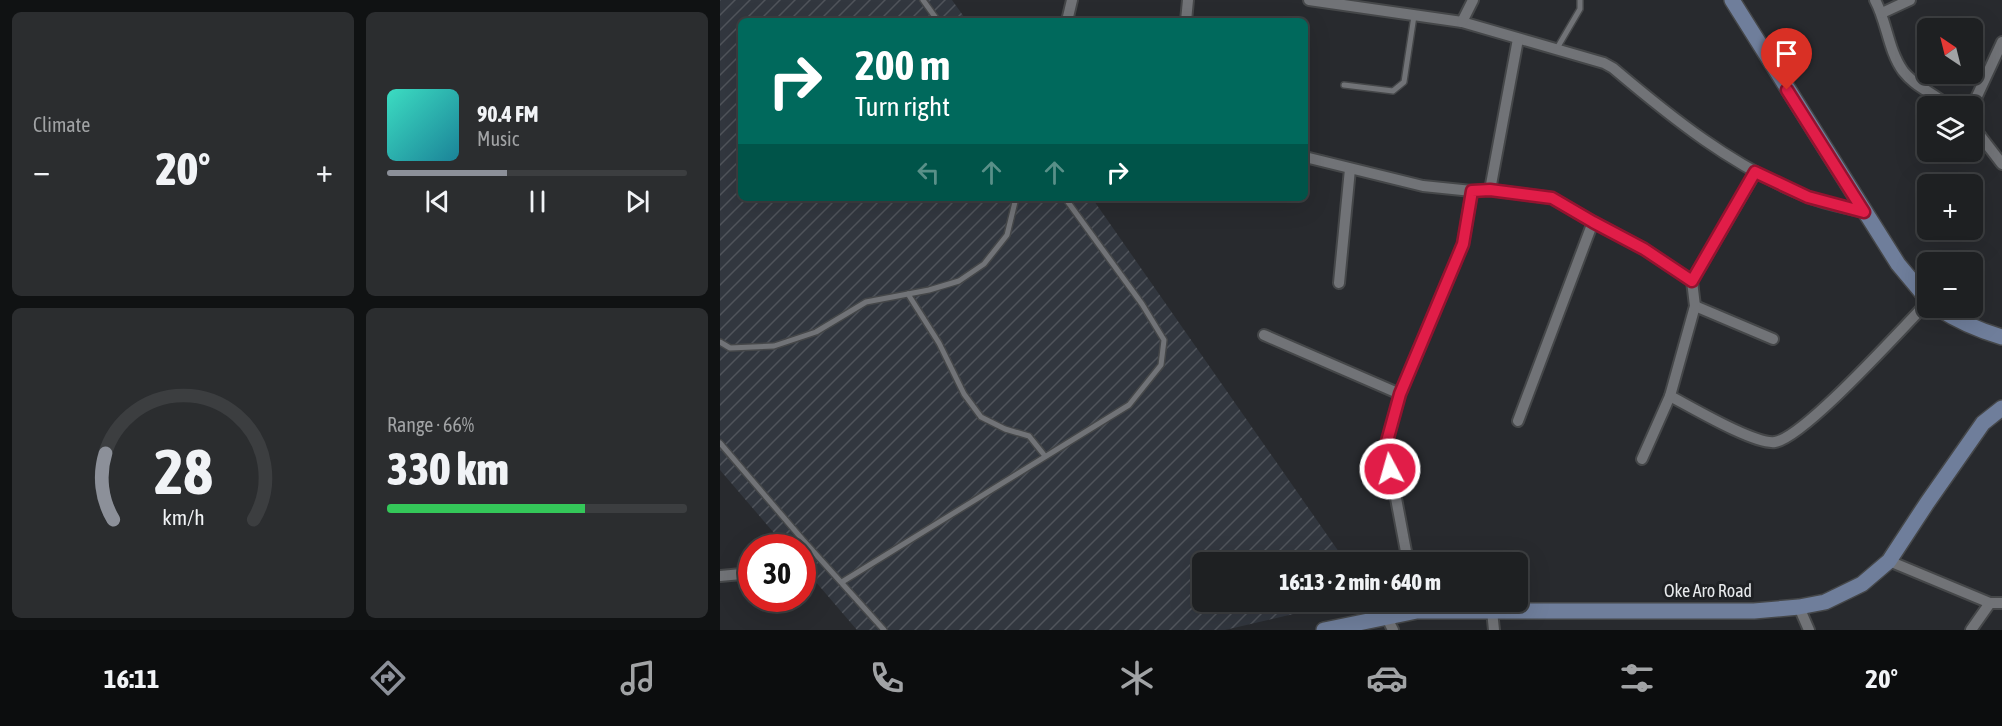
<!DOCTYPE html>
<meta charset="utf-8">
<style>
:root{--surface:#1e2022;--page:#2b2d2f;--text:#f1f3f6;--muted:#a1a3a5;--line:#3c3e40;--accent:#8c9099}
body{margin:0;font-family:"Asap Condensed",sans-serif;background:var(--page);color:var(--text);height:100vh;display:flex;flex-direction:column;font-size:22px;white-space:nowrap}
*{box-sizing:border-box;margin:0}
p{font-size:20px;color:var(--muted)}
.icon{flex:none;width:33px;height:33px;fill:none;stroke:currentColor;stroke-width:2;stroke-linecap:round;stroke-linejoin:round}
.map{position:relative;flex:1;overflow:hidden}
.sheet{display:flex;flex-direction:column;gap:12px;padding:12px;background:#101213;width:720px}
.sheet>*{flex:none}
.top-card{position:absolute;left:18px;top:18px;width:570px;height:183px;border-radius:9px;box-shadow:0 6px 24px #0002,0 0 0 2px var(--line);background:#00695c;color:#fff;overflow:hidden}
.needle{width:39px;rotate:325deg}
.controls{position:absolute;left:1197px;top:18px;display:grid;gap:12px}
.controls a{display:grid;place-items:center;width:66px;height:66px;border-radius:9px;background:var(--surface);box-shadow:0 6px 24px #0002,0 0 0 2px var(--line);font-size:30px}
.speed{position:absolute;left:18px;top:534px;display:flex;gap:12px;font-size:30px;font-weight:700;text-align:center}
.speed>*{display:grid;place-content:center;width:78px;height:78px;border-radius:50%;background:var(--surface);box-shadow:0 6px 24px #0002,0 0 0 2px var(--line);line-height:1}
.speed .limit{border:9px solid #d22;background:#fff;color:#111}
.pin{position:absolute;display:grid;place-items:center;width:51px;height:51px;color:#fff;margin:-62px -26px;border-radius:50% 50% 50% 0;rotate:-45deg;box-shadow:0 0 6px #0007}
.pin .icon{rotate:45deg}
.me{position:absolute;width:66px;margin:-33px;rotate:354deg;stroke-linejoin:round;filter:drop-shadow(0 0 4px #0008)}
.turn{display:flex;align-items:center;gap:21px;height:126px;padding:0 18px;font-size:27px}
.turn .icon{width:78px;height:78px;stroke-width:2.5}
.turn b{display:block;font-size:42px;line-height:51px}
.lanes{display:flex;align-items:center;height:57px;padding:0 18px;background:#0003;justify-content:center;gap:30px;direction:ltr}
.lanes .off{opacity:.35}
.big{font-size:45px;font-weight:800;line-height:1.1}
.sheet .card{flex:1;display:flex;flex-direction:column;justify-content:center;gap:9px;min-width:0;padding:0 21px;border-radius:9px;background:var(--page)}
.sheet .dial{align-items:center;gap:0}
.dial svg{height:156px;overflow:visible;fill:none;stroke:var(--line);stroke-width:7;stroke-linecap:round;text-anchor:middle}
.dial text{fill:var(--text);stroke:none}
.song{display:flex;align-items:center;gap:18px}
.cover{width:72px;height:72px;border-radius:9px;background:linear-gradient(135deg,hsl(170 70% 55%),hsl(190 70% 35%))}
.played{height:6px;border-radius:3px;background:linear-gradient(90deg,var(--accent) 40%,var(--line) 40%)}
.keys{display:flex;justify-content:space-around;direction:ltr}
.heat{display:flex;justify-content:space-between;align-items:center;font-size:33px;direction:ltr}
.charge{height:9px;border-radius:4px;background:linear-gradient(90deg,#34c759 66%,var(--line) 0)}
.sheet .tiles{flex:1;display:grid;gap:12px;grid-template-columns:repeat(2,1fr)}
.trip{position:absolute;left:472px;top:552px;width:336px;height:60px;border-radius:9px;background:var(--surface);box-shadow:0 6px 24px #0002,0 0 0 2px var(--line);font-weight:800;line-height:60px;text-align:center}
.menu{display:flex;height:96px;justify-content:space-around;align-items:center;background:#0c0d0e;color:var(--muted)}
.menu .icon{width:42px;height:42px}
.menu .selected{color:var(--accent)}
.menu b{font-size:27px;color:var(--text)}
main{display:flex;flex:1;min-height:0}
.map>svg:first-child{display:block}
</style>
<main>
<section class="sheet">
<div class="tiles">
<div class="card"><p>Climate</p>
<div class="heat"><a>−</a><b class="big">20°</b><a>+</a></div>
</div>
<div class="card">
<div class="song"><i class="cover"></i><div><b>90.4 FM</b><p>Music</p></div></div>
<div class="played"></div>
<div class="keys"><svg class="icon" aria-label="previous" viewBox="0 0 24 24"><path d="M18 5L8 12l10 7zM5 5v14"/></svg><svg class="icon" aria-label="pause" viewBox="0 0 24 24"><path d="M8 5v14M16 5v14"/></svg><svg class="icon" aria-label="next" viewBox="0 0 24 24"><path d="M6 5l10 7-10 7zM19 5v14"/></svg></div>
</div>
<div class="card dial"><svg viewBox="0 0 100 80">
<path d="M14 69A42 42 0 1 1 86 69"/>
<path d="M14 69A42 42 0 0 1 10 35" stroke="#8c9099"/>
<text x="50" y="56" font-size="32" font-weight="700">28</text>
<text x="50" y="72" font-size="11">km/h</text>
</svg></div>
<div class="card"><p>Range · 66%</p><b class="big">330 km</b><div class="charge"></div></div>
</div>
</section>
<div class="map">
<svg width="1282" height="630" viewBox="0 0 1282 630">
<defs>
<pattern id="industrial-furrows" width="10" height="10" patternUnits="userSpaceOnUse" patternTransform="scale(1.5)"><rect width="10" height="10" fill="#32373f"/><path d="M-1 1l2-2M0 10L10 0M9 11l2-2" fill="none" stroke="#50545b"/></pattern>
</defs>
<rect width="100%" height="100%" fill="#282a2e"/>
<polygon fill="url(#industrial-furrows)" points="0,0 232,0 247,21 21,21 21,198 372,198 626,562 483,562 483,602 625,602 505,630 137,630 83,567 82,548 66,547 0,470"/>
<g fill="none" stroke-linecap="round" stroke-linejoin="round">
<g stroke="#454749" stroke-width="8">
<g id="lane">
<polyline points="203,0 218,21"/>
<polyline points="836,50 860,9 860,0"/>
<polyline points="624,85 673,91 684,82 694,16"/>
<polyline points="188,294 219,343 244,394 261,417 285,429 309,436 325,456"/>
<polyline points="0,342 10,348 54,346 96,332 146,302 209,290 239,281 264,264 287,235 295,202 294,198"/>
<polyline points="0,443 83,540 164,630"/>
<polyline points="122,582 409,405 441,365 444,340 422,304 345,198"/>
</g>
</g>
<g stroke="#454749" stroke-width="14">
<g id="street">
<path d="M589 0 742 22 884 63 893 68C952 118 1013 167 1086 196 1104 204 1125 207 1144 212"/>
<path d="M1155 0C1167 22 1168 50 1183 71 1195 87 1214 93 1228 106"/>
<polyline points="1162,13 1190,0"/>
<polyline points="347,21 352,0"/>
<polyline points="466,21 468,0"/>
<polyline points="742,22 753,0"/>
<polyline points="1252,107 1282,42"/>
<polyline points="1252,125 1282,164"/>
<polyline points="585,157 703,186 752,191 770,190 832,198 873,222 924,249 972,281"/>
<polyline points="770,190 798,39"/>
<polyline points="619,283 630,169"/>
<polyline points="975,306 1053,339"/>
<polyline points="544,335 680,394"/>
<path d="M950 396C971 407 1035 445 1055 442 1085 437 1182 328 1208 302"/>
<polyline points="798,421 873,222"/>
<polyline points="922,459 950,396 975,306 972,281 1035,173"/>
<polyline points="1169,561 1270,603 1282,603"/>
<polyline points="688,562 666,445 680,394 743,244 752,191"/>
<polyline points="0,576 32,573"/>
<polyline points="1079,607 1089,630"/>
<polyline points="772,611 774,630"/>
<polyline points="666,616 673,630"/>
<polyline points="1251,630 1270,603"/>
</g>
</g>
<g stroke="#454749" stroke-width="18">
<g id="secondary">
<polyline points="1012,0 1178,264 1208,300"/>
<path d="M1218 308C1239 322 1258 330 1282 337"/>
<polyline points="604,630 697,611 1034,611 1079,607 1105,602 1142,584 1169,561 1207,503 1263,423 1282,408"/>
</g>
</g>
<use href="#lane" stroke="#717377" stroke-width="5"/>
<use href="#street" stroke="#717377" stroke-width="10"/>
<use href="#secondary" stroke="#6f7e9b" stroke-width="15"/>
</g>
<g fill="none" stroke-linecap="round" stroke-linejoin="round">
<g stroke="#92132f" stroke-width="15">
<polyline id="route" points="670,469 666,445 680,394 743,244 752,191 770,190 832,198 873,222 924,249 972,281 1035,172 1088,197 1144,212 1067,90"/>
</g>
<use href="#route" stroke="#e11d48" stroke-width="10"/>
</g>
<g text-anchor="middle" stroke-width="6" stroke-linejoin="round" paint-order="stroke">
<g font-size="18" fill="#e8eaec" stroke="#1f2124">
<text x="988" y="597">Oke Aro Road</text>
</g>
</g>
</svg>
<div class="controls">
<a><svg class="needle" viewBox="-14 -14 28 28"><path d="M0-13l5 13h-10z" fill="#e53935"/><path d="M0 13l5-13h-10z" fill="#a1a3a5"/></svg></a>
<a><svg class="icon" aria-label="layers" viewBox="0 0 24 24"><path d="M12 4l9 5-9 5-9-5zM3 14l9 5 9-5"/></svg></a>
<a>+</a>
<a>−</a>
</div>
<div class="speed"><div class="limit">30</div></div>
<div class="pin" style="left:1067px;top:90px;background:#d93025"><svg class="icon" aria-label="arrive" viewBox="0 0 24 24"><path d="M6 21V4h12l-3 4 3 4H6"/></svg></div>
<svg class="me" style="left:670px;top:469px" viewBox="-20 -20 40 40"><circle r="17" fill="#e11d48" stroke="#fff" stroke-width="3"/><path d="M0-11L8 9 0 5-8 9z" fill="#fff"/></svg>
<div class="trip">16:13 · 2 min · 640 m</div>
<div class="top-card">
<div class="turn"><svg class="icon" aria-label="right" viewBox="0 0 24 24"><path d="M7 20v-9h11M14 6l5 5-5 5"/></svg><div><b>200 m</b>Turn right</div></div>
<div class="lanes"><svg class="icon off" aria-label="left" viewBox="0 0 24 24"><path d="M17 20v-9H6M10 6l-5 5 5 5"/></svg><svg class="icon off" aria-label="ahead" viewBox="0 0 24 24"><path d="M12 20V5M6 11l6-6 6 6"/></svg><svg class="icon off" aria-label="ahead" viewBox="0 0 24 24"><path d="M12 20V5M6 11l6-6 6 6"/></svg><svg class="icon" aria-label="right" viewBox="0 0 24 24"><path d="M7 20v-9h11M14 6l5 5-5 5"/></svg></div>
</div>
</div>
</main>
<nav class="menu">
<b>16:11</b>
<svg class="icon selected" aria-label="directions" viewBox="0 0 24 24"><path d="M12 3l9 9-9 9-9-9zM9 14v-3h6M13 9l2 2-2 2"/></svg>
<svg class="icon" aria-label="music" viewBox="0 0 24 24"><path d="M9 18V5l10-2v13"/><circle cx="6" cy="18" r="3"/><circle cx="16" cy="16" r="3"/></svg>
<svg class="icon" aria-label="phone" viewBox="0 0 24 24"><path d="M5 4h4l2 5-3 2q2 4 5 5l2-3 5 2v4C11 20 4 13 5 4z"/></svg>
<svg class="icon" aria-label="climate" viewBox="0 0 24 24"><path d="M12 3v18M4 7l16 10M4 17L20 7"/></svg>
<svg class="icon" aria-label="car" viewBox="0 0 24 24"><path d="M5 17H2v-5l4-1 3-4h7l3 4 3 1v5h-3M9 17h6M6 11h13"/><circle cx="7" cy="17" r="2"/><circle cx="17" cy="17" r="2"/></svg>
<svg class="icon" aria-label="filters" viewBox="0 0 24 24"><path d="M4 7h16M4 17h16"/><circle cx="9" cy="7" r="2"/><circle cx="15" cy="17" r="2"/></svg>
<b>20°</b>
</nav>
